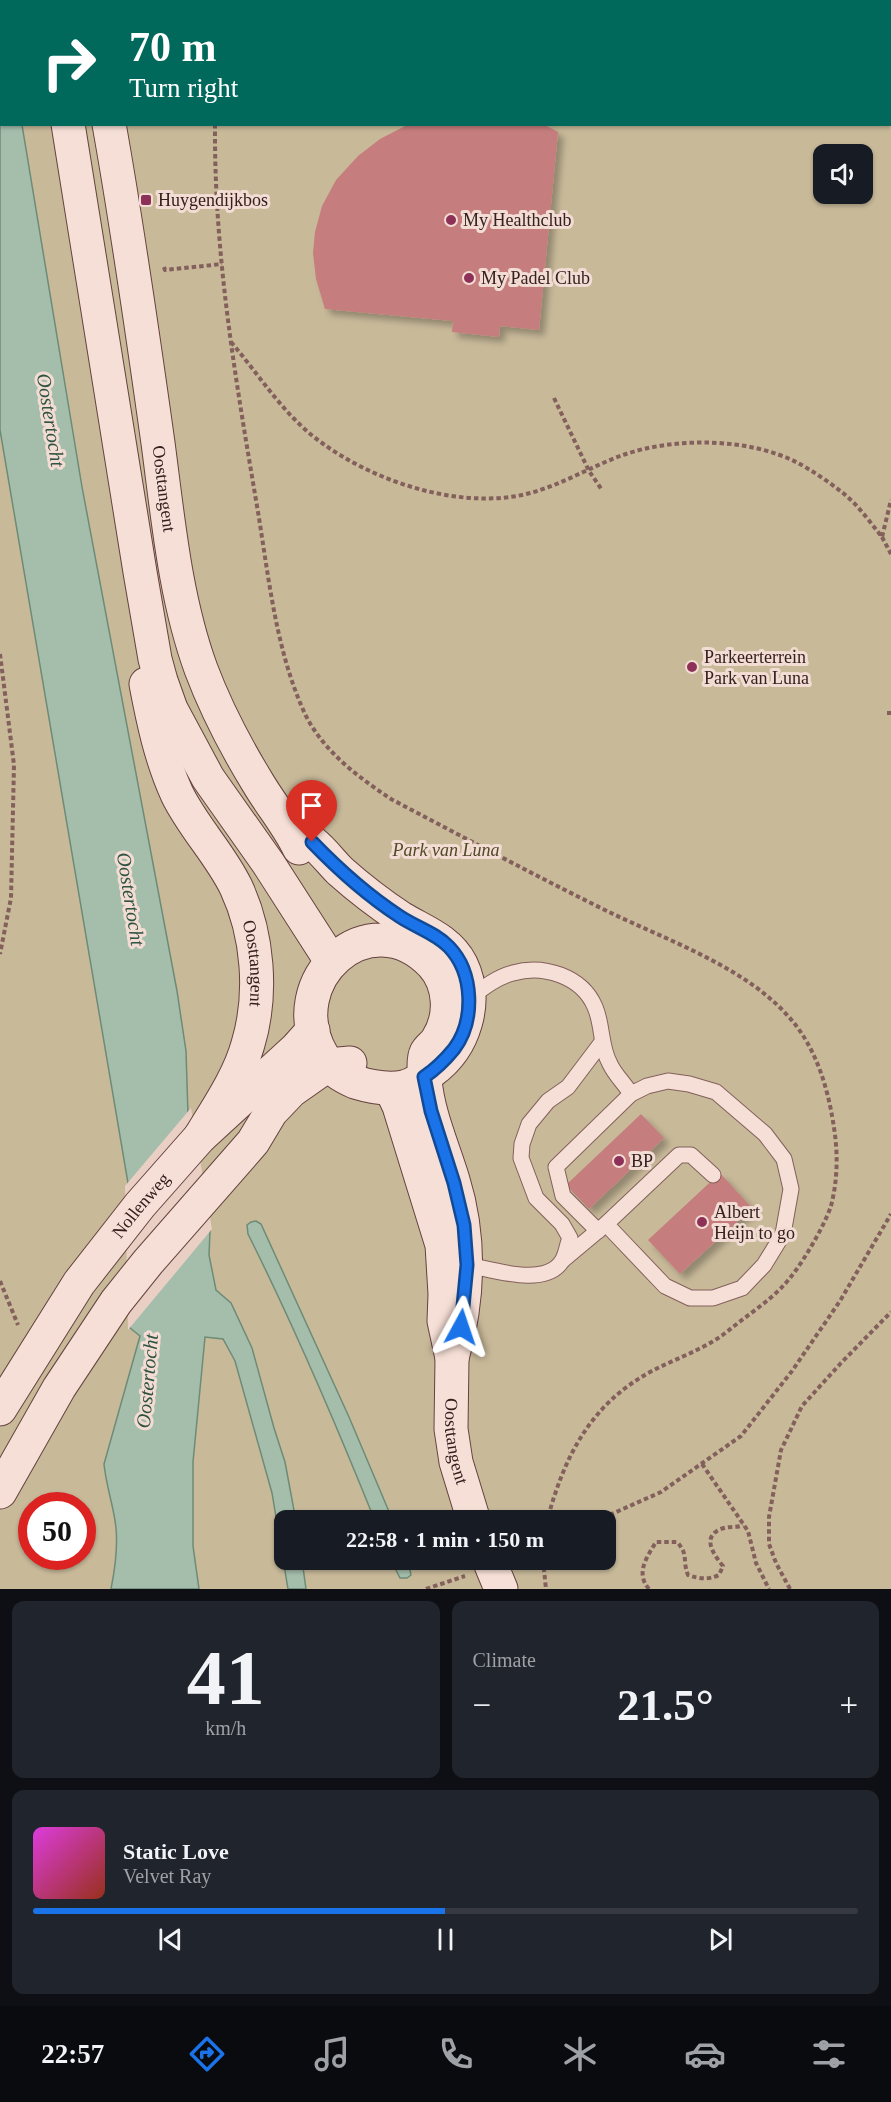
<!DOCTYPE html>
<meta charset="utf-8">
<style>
:root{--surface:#171b24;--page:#20242c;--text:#f1f3f6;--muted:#9ea1a6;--line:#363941;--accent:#1a73e8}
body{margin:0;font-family:Georgia,serif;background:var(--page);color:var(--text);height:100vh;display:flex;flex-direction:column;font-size:22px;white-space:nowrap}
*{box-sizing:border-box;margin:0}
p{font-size:20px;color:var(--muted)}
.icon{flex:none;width:33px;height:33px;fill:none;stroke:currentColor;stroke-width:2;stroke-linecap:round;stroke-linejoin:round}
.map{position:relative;height:1589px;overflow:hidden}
.drawer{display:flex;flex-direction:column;gap:12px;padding:12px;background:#0d0f14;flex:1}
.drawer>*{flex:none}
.hud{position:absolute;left:0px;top:0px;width:891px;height:126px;box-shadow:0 2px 4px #0004;background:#00695c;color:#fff;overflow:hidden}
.controls{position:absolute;left:813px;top:144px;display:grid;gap:12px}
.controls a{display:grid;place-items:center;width:60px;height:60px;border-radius:12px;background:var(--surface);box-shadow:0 2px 4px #0004;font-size:30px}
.speed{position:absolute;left:18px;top:1492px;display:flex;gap:12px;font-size:30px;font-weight:700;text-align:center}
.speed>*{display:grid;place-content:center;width:78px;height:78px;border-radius:50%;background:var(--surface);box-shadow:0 2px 4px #0004;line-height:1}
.speed .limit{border:9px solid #d22;background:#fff;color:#111}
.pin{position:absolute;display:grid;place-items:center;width:51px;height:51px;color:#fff;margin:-62px -26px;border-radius:50% 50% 50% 0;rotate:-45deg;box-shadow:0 0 6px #0007}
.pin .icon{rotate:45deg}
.me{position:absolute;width:66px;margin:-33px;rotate:5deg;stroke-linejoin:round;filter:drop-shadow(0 0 4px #0008)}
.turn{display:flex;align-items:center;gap:21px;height:126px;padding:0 30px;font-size:27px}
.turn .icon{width:78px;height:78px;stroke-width:2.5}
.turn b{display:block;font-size:42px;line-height:51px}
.big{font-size:45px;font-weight:600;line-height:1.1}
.drawer .tile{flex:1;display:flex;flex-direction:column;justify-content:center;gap:9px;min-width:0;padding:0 21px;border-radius:12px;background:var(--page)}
.drawer .dial{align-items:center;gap:0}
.dial b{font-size:78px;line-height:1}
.song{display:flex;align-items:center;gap:18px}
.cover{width:72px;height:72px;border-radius:9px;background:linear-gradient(135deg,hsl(300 70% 55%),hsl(10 70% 35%))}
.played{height:6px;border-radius:3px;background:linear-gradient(90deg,var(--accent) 50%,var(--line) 50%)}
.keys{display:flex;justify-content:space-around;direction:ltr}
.heat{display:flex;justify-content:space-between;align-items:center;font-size:33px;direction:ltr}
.drawer .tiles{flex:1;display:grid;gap:12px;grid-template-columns:1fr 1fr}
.tile:last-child{grid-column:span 2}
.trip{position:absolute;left:274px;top:1510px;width:342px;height:60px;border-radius:12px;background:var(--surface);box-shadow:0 2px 4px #0004;font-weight:600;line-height:60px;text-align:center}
.tab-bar{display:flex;height:96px;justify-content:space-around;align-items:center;background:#090b0e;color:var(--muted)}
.tab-bar .icon{width:42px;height:42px}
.tab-bar .current{color:var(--accent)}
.tab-bar b{font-size:27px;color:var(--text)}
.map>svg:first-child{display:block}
</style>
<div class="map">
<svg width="891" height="1589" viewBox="0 0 891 1589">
<defs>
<filter id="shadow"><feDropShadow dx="5.5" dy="5.5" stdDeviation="3" flood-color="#0004"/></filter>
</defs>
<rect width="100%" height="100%" fill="#eacfc4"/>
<path fill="#c8b999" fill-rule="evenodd" d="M0 0H891V1589H0ZM2 2H890V124H2ZM824 154H862V194H824ZM32 1506H82V1557H32ZM285 1521H606V1560H285Z"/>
<g fill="#a5beac" stroke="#6d8b77" stroke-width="1.5">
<path d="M0 0 2 124 22 125 82 487 177 991 186 1051 188 1114 210 1231 209 1255 216 1290 231 1303 252 1348 274 1428 285 1462 296 1521H285V1560H302L306 1589H288L272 1493 235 1361 223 1339 205 1337 193 1462V1546L199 1589H111C115 1569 118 1549 116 1528 114 1507 106 1486 104 1464L140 1336 130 1328 128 1183 0 430Z"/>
<path d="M256 1221 261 1224 349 1417 393 1521H375C336 1424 295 1328 248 1234L247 1225 251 1222Z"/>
<polygon points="391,1560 408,1560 411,1575 407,1578 400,1578"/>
</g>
<polygon fill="#eacfc4" points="191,1108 212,1229 128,1330 125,1186"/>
<g fill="#c67d7d" filter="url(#shadow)">
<polygon points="409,124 543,124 558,132 539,330 500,326 499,337 452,332 453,321 325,309 316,279 313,253 315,232 322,206 336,180 358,156 380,139"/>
<polygon points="641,1114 664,1138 589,1209 566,1185"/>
<polygon points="720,1173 752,1208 680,1274 648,1240"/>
</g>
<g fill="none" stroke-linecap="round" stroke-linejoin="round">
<g stroke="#83605c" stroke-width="17">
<g id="lane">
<path d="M470 998C483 988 497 977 513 973 543 964 582 976 595 1007 603 1025 600 1046 610 1064 615 1075 625 1084 631 1094"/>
<polyline points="598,1231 563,1196 556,1167 631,1094 647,1086 668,1081 689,1084 716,1092 765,1134 784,1159 791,1189 783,1234 764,1265 742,1288 713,1298 690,1298 665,1286 606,1224"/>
<polyline points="563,1260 606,1224 679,1155 691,1155 713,1175"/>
<path d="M467 1265C492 1269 545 1288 562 1261 566 1255 567 1245 570 1238L562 1224 536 1198 521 1158 522 1144 529 1124 548 1101 568 1087 602 1042"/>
</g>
</g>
<g stroke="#65423f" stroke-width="35">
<g id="secondary">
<polyline points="49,0 49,2"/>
<polyline points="84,0 85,2"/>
<polyline points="68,124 140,572 155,659 161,681 171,709 208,778 268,863 331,961"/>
<path id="s1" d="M109 124C128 230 143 336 158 443 168 518 175 598 201 669 216 709 236 747 258 783 271 805 288 825 299 848"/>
<path id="s2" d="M146 684C153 721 161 759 177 794 193 827 220 854 236 887 258 934 263 994 248 1044 239 1077 218 1107 200 1137"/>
<path d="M290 829C297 833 306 837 313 843 323 851 331 862 340 871 358 887 380 904 401 918 422 931 448 939 461 964 479 1001 465 1047 432 1071 423 1078 415 1084 404 1087 388 1090 371 1087 355 1082 341 1076 330 1069 322 1055 279 981 369 898 432 964 451 985 452 1017 437 1040 434 1045 428 1048 426 1053 423 1059 424 1072 425 1080 428 1114 443 1147 453 1180 471 1238 469 1300 452 1358"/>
<path id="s3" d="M391 1089 399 1106 442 1245 445 1294 444 1321 452 1358 451 1429 456 1462 474 1521"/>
<path id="s4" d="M0 1409 79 1283 140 1205 200 1137 296 1049 313 1030"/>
<polyline points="0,1492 59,1388 116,1302 148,1262 253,1142 271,1112 291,1091 328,1065 350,1063"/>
<polyline points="489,1560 501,1589"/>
</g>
</g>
<g stroke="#83605c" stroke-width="4" stroke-dasharray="4.5 3" stroke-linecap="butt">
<polyline points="217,2 217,0"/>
<polyline points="506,2 507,0"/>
<path d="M215 124C214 257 236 382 258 512 269 579 276 651 305 714 323 751 358 777 391 799 463 837 534 875 607 911 668 941 750 968 794 1023 819 1054 830 1096 835 1135 838 1158 837 1183 831 1206 824 1227 799 1270 783 1286 767 1303 746 1316 728 1331 704 1350 676 1358 650 1372 590 1405 564 1457 547 1521"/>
<polyline points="164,267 165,270 222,264"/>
<path d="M231 342C260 376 285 417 322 443 373 480 447 505 510 497 550 492 583 470 620 456 672 437 748 437 798 463 813 471 829 482 843 493 858 505 870 522 882 537L891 500"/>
<polyline points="554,398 589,471 602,490"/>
<polyline points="882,537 891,554"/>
<polyline points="0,654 14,765 11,898 0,954"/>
<polyline points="887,713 891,713"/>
<polyline points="0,1281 18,1325"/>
<polyline points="702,1464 748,1531 756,1563 769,1589"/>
<polyline points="596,1521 661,1492 741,1436 792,1371 840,1301 891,1214"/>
<polyline points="543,1560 546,1589"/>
<polyline points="426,1589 465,1576"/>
<path d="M649 1589C635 1573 647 1557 656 1542H677C689 1555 682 1560 688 1575 700 1579 708 1580 719 1575L723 1566C713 1554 700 1535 724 1528 731 1526 737 1528 743 1525"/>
<polyline points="790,1589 776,1563 769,1544 769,1517 781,1450 802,1406 841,1363 891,1312"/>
</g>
<use href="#lane" stroke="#f6dfd6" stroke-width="15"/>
<use href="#secondary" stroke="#f6dfd6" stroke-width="33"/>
</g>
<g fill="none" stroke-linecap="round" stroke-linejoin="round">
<g stroke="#114b97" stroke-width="15">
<path id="route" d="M312 842C339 870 367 895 399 916 415 927 436 933 449 947 474 973 475 1021 454 1049 445 1060 436 1069 424 1077L431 1111 454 1183 464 1225 467 1265 461 1327"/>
</g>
<use href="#route" stroke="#1a73e8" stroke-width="10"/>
</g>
<g fill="#8e3158" stroke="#f2dcd3" stroke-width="2">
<rect x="140" y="194" width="12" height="12" rx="3"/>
<circle cx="451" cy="220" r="6"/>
<circle cx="469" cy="278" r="6"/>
<circle cx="692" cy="667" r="6"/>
<circle cx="619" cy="1161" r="6"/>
<circle cx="702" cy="1222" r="6"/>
</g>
<g text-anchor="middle" stroke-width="6" stroke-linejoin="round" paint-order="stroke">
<g font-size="18" fill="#35201f" stroke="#f2dcd3" text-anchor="start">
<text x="158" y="206">Huygendijkbos</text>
<text x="463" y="226">My Healthclub</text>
<text x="481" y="284">My Padel Club</text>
<text x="704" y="663">Parkeerterrein<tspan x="704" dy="21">Park van Luna</tspan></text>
<text x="631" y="1167">BP</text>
<text x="714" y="1218">Albert<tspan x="714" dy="21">Heijn to go</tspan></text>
</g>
<g font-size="18" fill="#35201f" stroke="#f2dcd3">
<text dy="6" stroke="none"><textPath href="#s1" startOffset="369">Oosttangent</textPath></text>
<text dy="6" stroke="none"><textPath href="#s2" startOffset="304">Oosttangent</textPath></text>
<text dy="6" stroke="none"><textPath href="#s4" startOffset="248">Nollenweg</textPath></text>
<text dy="6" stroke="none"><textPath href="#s3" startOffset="362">Oosttangent</textPath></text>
</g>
<g font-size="18" font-style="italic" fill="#4f4927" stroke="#f2dcd3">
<text x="446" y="856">Park van Luna</text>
</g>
<g font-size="20" font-style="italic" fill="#2f5342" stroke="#f2dcd3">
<text transform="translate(51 420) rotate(81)" y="7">Oostertocht</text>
<text transform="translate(131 899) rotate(81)" y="7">Oostertocht</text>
<text transform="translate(147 1381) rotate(-85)" y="7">Oostertocht</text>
</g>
</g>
</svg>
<div class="controls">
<a><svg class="icon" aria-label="sound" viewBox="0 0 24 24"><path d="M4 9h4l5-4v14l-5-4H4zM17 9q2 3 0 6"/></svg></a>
</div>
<div class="speed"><div class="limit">50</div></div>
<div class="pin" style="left:312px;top:842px;background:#d93025"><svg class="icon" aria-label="arrive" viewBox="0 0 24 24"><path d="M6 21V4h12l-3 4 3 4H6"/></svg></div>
<svg class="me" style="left:461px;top:1327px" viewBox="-20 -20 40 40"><path d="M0-17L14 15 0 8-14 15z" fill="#1a73e8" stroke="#fff" stroke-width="4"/></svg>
<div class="trip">22:58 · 1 min · 150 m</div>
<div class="hud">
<div class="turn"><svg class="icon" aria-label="right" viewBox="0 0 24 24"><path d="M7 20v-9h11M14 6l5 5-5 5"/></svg><div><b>70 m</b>Turn right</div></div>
</div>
</div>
<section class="drawer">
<div class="tiles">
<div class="tile dial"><b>41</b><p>km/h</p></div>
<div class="tile"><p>Climate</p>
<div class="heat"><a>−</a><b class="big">21.5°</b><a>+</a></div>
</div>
<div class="tile">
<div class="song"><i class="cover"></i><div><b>Static Love</b><p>Velvet Ray</p></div></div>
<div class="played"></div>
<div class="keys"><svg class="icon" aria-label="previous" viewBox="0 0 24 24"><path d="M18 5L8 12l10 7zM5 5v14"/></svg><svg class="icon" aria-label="pause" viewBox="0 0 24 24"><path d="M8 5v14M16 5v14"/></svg><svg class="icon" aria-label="next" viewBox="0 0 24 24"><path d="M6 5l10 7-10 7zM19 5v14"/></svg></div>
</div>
</div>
</section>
<nav class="tab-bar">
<b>22:57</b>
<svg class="icon current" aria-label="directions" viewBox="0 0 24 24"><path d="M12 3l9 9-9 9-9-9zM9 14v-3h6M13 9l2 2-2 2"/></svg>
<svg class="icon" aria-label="music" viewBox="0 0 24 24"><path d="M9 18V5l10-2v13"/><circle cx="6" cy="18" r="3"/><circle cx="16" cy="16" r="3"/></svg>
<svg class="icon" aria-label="phone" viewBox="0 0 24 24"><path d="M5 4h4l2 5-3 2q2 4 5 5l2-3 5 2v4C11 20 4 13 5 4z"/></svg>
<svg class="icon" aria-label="climate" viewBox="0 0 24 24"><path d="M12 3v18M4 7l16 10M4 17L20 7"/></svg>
<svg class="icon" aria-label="car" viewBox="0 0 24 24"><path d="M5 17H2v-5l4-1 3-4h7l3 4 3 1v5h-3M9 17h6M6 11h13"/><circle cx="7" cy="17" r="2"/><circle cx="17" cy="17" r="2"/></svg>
<svg class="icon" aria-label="filters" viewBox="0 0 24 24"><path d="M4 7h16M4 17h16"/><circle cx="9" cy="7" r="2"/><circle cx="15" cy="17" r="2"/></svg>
</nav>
